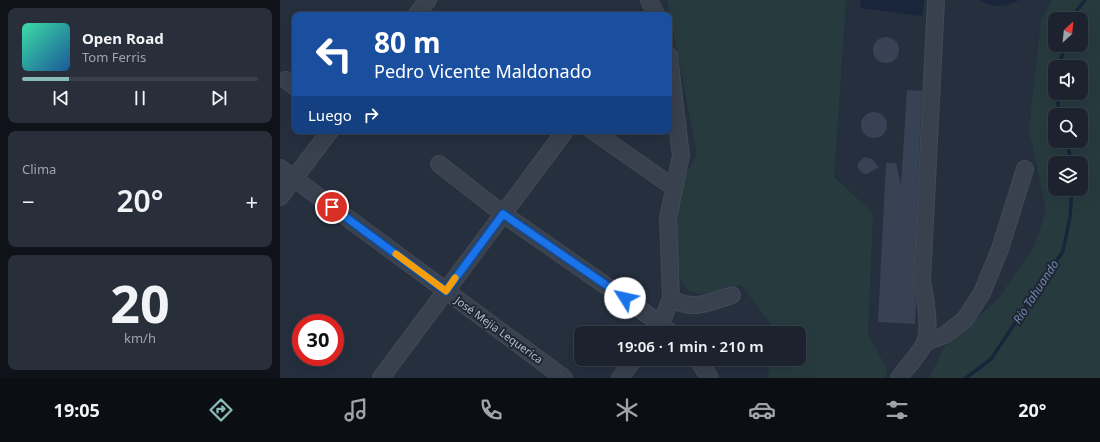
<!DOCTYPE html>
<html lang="es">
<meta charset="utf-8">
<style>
:root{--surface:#1c232e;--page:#292f3a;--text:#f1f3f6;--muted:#a0a4aa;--line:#3a404a;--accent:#8bbbb9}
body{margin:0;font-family:"Noto Sans",sans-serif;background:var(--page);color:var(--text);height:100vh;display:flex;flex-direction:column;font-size:15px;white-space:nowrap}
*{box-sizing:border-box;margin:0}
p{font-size:13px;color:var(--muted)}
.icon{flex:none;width:22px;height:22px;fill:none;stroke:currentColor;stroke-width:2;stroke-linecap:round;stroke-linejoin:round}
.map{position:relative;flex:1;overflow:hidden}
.side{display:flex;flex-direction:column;gap:8px;padding:8px;background:#0f1319;width:280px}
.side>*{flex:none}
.hud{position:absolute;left:12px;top:12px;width:380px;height:122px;border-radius:8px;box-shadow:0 4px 16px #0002,0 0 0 1px var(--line);background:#1a4fa0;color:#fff;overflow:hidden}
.needle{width:26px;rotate:27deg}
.tools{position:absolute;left:768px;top:12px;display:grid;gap:8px}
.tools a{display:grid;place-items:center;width:40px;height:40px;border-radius:8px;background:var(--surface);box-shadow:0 4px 16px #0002,0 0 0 1px var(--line);font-size:20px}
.speed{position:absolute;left:12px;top:314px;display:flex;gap:8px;font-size:20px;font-weight:700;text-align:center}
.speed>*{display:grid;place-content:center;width:52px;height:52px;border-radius:50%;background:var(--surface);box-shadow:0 4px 16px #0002,0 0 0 1px var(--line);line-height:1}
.speed .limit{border:6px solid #d22;background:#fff;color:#111}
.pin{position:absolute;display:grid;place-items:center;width:34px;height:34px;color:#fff;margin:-17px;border:2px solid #fff;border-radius:50%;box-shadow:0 1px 4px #0007}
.me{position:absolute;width:44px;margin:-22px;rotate:305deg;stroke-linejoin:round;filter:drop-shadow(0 0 3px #0008)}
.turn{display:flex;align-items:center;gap:14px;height:84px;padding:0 16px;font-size:18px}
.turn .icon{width:52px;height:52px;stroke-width:2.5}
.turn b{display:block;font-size:28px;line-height:34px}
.then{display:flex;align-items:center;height:38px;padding:0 16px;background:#0003;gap:8px;font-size:15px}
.big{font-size:30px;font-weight:600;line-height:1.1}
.side .widget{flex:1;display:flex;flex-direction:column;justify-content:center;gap:6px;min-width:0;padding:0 14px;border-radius:8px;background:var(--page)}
.side .dial{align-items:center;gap:0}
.dial b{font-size:52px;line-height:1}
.song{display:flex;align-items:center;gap:12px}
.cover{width:48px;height:48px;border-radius:6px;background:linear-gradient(135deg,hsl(160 70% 55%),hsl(210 70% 35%))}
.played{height:4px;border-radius:2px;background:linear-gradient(90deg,var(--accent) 20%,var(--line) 20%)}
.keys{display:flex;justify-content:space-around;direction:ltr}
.heat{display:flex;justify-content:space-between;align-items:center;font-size:22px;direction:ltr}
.trip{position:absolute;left:294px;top:326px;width:232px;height:40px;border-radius:8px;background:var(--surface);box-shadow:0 4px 16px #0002,0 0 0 1px var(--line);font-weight:600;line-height:40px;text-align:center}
.menu{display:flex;height:64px;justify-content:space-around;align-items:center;background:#0b0e12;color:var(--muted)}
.menu .icon{width:28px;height:28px}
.menu .current{color:var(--accent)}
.menu b{font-size:18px;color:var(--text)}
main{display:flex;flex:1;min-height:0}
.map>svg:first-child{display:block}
</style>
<main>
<section class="side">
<div class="widget">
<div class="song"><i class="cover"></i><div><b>Open Road</b><p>Tom Ferris</p></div></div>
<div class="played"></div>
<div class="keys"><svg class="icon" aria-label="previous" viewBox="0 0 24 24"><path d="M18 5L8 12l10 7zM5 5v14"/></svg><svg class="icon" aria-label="pause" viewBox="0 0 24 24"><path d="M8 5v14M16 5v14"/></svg><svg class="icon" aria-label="next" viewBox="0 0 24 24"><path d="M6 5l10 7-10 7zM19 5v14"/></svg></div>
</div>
<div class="widget"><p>Clima</p>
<div class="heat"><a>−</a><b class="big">20°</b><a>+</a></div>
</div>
<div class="widget dial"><b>20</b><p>km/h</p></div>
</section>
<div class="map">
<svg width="820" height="378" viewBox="0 0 820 378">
<rect width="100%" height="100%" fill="#252f3e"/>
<g fill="#273b3f" fill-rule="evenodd">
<path d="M387 0H566L554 177 593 213 588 334 607 369 606 378H488L489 359H519V333H490L491 324 462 286C450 283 443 287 434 294 417 293 409 296 400 279L392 217 399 188 417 154Z"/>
<path d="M772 0H820V378H649L664 348 718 299 754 247 766 211 749 129 761 20ZM775 19H801V45H775ZM775 67H801V93H775ZM775 115H801V141H775ZM775 163H801V189H775Z"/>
</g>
<g fill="#18253b">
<polygon points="581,0 644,0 642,16 580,8"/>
<path d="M700 0H739C725 8 714 8 700 0Z"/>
</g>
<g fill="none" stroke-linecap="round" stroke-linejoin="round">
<g stroke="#18253b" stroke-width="3.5">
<polyline points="793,19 795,13 805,0"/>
<polyline points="779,67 785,45"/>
<polyline points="777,93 779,115"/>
<polyline points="786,141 792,163"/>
<polyline points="686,378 711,359 783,251 790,217 792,189"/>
</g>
</g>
<g fill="#374254">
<circle cx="606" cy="50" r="13"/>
<polygon points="627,90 642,91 633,281 636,303 635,324 598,322 606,163 616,163 621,184"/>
<circle cx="594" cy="125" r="13"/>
<polygon points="584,157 592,159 599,167 587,174 582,173 578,168 578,163"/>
</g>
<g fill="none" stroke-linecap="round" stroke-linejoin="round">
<g stroke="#424a57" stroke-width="18">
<g id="minor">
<polyline points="369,0 376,15"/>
<polyline points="136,15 148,0"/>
<polyline points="6,80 15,87"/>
<polyline points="313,131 393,187"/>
<polyline points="159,164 223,214 381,324 391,333"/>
<polyline points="0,168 284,378"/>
<polyline points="0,197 50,131"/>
<path d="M391 298C412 312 431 302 452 295"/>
<polyline points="374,333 381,324 391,298 388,218 401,156 389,56"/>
<polyline points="645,342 665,335 685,319 702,293 720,249 745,169"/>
<polyline points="417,359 430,378"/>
<polyline points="101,378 285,131"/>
<polyline points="340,378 354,359"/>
<path d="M619 378C627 366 639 355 645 343 651 327 645 297 642 281L656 0"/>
</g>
</g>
<use href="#minor" stroke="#39414e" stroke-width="16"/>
</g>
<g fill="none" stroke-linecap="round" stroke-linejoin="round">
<g stroke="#114b97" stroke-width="10">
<polyline id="route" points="52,207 166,291 223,214 345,298"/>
</g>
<use href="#route" stroke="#1a73e8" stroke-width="7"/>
<polyline stroke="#f59e0b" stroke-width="7" points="116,254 166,291 175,278"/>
</g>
<g text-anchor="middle" stroke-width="4" stroke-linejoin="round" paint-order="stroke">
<g font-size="11" fill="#b5bcc9" stroke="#1e2633">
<text transform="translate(219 330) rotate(36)" y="4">José Mejia Lequerica</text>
</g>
<g font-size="12" font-style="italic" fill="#6f85a7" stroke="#1e2633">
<text transform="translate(756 292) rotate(-57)" y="4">Río Tahuando</text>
</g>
</g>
</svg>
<div class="tools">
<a><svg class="needle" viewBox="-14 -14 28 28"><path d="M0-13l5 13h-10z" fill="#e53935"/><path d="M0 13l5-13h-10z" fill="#a0a4aa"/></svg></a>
<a><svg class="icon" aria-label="sound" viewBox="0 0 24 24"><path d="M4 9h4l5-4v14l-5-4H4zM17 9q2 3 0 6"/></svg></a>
<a><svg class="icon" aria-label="search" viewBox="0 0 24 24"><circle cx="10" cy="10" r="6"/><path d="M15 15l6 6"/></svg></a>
<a><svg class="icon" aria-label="layers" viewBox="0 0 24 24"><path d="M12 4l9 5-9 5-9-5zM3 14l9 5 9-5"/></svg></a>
</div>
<div class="speed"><div class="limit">30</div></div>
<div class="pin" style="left:52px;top:207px;background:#d93025"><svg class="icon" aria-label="arrive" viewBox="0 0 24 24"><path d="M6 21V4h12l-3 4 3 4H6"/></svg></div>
<svg class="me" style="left:345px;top:298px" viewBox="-20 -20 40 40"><circle r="19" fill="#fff"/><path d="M0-13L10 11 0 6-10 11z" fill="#1a73e8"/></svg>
<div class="trip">19:06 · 1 min · 210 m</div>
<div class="hud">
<div class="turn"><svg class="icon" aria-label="left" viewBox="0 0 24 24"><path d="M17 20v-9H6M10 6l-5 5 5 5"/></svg><div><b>80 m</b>Pedro Vicente Maldonado</div></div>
<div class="then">Luego<svg class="icon" aria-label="right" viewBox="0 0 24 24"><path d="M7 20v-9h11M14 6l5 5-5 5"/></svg></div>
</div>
</div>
</main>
<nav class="menu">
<b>19:05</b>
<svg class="icon current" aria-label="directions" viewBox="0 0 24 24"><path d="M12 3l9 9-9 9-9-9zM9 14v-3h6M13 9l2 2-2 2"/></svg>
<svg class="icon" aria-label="music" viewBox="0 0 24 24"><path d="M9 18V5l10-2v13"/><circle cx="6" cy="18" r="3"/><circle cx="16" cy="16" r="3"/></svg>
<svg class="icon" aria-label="phone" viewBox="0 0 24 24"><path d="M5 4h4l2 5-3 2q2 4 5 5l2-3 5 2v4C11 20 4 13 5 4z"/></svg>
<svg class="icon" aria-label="climate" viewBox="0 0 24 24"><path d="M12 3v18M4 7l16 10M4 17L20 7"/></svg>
<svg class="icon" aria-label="car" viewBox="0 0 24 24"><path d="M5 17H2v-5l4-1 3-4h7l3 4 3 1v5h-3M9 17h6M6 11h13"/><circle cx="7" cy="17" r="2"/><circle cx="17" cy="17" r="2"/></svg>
<svg class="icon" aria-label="filters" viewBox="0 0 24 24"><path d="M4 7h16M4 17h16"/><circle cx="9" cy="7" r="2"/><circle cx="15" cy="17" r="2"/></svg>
<b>20°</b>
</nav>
